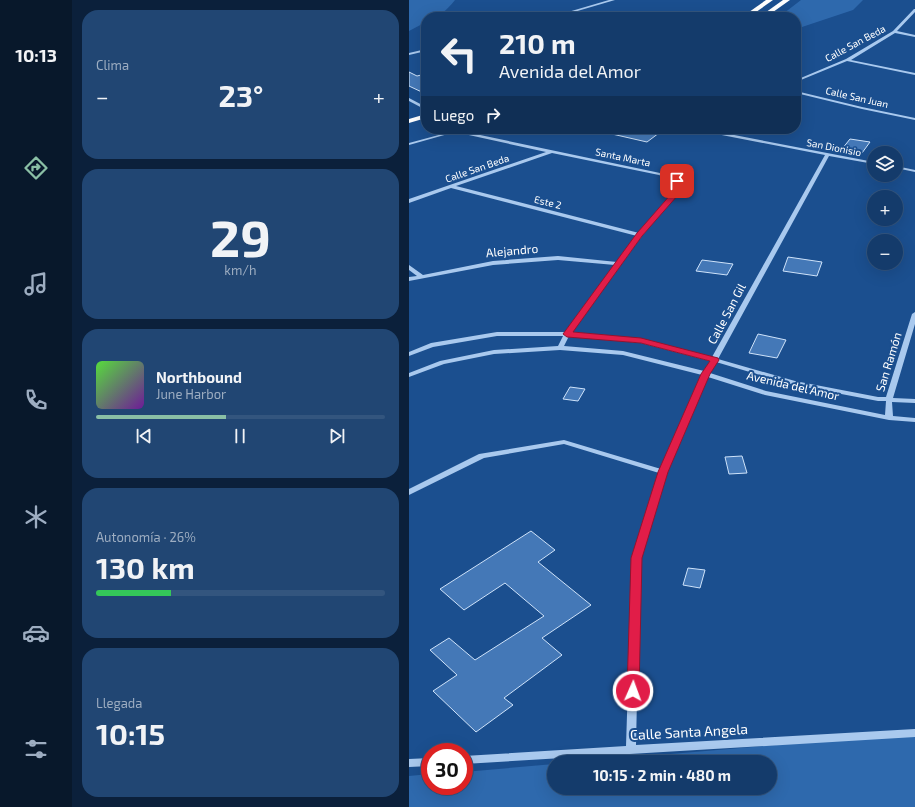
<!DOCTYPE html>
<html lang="es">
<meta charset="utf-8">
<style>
:root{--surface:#143b6b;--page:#214673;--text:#f1f3f6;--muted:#9dadc1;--line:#33557e;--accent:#8abfa5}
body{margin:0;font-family:"Exo 2",sans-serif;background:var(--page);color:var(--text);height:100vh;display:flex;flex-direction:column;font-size:15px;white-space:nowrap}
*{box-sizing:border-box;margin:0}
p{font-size:13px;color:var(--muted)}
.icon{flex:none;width:22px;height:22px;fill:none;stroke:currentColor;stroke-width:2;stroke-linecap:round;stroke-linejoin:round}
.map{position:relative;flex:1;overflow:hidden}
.details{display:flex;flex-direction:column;gap:10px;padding:10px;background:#0b203b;width:337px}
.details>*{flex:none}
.banner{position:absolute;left:12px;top:12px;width:380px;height:122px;border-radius:16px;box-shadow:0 4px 16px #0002,0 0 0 1px var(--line);background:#143b6b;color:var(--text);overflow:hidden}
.buttons{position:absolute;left:458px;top:146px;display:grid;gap:8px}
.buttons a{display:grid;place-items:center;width:36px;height:36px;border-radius:50%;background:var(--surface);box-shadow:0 4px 16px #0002,0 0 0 1px var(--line);font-size:20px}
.speed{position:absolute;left:12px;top:743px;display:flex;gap:8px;font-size:20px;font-weight:700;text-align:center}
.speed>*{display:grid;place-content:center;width:52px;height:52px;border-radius:50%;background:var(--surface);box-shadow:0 4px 16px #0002,0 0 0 1px var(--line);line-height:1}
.speed .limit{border:6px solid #d22;background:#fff;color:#111}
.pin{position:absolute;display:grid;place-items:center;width:34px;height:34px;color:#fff;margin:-17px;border-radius:8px;box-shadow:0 2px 6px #0006}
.me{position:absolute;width:44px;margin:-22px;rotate:2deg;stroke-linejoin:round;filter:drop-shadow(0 0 3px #0008)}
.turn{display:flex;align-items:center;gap:14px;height:84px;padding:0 12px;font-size:18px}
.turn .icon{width:52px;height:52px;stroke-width:2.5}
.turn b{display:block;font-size:28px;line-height:34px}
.then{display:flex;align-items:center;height:38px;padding:0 12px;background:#0003;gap:8px;font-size:15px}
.big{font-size:30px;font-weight:700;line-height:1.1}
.details .card{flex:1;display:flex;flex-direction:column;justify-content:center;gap:6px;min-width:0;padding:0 14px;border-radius:16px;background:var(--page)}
.details .dial{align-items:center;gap:0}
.dial b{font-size:52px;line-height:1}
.song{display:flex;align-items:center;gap:12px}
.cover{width:48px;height:48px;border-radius:6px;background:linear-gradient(135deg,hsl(110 70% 55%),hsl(280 70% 35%))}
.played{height:4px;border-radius:2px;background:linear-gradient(90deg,var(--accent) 45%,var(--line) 45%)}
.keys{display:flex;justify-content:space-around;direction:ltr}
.heat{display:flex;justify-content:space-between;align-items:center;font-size:22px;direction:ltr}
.charge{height:6px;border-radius:3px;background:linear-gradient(90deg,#34c759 26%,var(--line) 0)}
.trip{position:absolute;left:138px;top:755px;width:230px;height:40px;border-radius:20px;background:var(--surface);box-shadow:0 4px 16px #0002,0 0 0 1px var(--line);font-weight:700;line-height:40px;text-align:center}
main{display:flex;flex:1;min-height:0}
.tab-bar{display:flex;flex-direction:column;width:72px;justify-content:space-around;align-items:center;background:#08182b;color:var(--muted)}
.tab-bar .icon{width:28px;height:28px}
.tab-bar .active{color:var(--accent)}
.tab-bar b{font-size:18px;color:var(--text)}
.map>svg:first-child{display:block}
</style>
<main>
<nav class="tab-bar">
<b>10:13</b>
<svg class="icon active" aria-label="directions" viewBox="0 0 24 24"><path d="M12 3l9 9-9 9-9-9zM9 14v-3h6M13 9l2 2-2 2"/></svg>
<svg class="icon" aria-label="music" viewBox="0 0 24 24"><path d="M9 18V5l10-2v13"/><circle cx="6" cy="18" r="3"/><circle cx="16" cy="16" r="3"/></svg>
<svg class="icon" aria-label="phone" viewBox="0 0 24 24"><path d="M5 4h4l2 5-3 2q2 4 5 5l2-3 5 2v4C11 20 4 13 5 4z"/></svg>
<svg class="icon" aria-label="climate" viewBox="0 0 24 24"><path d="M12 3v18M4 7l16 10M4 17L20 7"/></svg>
<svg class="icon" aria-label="car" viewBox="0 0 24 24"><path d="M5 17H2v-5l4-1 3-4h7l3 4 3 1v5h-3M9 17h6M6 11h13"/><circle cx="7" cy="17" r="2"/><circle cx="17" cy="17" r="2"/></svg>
<svg class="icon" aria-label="filters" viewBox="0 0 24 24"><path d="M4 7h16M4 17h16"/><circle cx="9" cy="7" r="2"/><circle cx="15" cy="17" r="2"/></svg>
</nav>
<section class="details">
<div class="card"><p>Clima</p>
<div class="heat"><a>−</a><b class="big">23°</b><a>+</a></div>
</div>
<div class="card dial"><b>29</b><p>km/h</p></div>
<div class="card">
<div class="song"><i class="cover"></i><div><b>Northbound</b><p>June Harbor</p></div></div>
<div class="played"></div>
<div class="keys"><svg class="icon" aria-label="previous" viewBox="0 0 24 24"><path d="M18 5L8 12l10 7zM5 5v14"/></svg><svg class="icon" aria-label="pause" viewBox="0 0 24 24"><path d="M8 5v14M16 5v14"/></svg><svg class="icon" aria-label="next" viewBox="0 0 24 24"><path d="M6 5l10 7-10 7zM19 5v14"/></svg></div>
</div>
<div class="card"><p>Autonomía · 26%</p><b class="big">130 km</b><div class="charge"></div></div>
<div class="card"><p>Llegada</p><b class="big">10:15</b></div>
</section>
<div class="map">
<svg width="506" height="807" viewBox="0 0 506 807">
<rect width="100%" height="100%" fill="#1b4f8f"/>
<g fill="#2e69ad">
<path d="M0 0H46C37 11 31 17 17 17V22L0 31Z"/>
<polygon points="392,0 454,0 444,10 387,29 387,17 370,17"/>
<polygon points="506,733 506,807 0,807 0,776 21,774 21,786 55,786 55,772 145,764 145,788 361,788 361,762 168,762"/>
</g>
<g fill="#4478b7" stroke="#cfe3fa">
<polygon points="0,72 8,76 12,75 17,77 17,94 0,86"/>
<polygon points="204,129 233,129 250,133 238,142 203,134"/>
<polygon points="441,139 461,142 453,153 433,149"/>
<polygon points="379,257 413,262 408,276 374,271"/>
<polygon points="293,260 324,264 318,275 287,271"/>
<polygon points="349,334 377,340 368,358 340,353"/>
<polygon points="161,387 176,389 169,401 154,399"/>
<polygon points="333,456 338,473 320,474 316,457"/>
<polygon points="122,531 146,550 129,562 182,605 133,638 153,655 95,698 104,705 67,732 24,691 48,675 21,650 40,638 66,660 135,616 96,583 55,610 31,589"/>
<polygon points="279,568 296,570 291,588 274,585"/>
</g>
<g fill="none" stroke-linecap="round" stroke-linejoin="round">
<g fill="#a9c9ee" fill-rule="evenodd">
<polygon points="200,0 206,0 148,17 142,17"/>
<polygon points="505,9 506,9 506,12 488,31 506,35 506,37 486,33 442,60 506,73 506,75 438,61 387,82 387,80 437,59 484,31"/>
<polygon points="17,49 17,51 0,55 0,53"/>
<polygon points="387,91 453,107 506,118 506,120 453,109 387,93"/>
<polygon points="0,98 17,107 17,110 0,101"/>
<path d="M52 129V131L251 173 270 180 271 181 268 194 233 236 162 332 232 339 303 357 416 155 287 130 285 129H294L465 162V164L420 156 309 359 386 381 469 397H477L503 314 506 312V324L484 398 506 399V403L483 402 484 416 506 418V422L480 420 356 395 299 377 258 472 231 558 227 745 506 729V737L55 764V756L217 746 223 558 250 473 155 444 75 458 0 495V489L70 454 155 440 252 469 293 375 214 355 151 350 85 354 35 364 0 377V373L31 361 85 350 149 346 154 336H88L24 347 0 356V352L22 343 88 332H156L206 265 149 260 84 265 0 281V277L8 276 0 270V265L14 275 84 261 149 256 208 262 228 236 42 188 0 203V199L137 152 46 132 0 145V143ZM143 153 250 175 265 182 263 193 230 233 47 186ZM160 336 232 343 301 361 295 371 214 351 155 346ZM307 362 385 385 469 401H477L476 415 357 391 301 373Z"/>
<polygon points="487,166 506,170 506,172 487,168"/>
<polygon points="21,758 21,766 0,767 0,759"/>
</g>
<g fill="#fff" fill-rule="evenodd">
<polygon points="357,0 364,0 340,17 333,17"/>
<polygon points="374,0 381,0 357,17 350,17"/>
<polygon points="17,114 17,118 0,123 0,119"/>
</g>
</g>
<polygon fill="#e11d48" stroke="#92132f" points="266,179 272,181 269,195 233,236 164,332 232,338 309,358 310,360 301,374 259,472 233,558 230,691 228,694 224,696 219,694 218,691 222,558 249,472 292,374 301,361 232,343 158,337 154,334 228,233 263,193"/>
<g text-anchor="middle" stroke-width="4" stroke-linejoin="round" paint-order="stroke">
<g font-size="10" fill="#fff" stroke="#1b4f8f">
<text transform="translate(446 43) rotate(-28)" y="4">Calle San Beda</text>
<text transform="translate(448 97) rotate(13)" y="4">Calle San Juan</text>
<text transform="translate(425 147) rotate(11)" y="4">San Dionisio</text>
<text transform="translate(214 157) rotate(12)" y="4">Santa Marta</text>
<text transform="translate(68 168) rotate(-19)" y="4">Calle San Beda</text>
<text transform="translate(139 202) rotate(14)" y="4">Este 2</text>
</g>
<g font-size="12" fill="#fff" stroke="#1b4f8f">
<text transform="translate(103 251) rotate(-5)" y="4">Alejandro</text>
<text transform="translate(318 314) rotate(-62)" y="4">Calle San Gil</text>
<text transform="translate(480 362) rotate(-73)" y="4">San Ramón</text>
<text transform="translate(384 386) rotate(13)" y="4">Avenida del Amor</text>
</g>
<g font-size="14" fill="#fff" stroke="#1b4f8f">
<text transform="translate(280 732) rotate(-3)" y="5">Calle Santa Angela</text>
</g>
</g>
</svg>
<div class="buttons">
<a><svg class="icon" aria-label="layers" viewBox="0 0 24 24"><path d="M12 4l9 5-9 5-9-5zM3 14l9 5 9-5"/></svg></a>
<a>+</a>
<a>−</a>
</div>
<div class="speed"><div class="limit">30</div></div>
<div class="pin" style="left:268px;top:181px;background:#d93025"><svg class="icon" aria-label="arrive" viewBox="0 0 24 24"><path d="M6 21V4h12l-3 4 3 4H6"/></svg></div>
<svg class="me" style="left:224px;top:691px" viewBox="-20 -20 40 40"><circle r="17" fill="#e11d48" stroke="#fff" stroke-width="3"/><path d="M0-11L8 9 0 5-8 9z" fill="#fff"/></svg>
<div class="trip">10:15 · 2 min · 480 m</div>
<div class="banner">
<div class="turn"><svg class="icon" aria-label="left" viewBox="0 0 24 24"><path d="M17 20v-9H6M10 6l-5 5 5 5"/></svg><div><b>210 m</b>Avenida del Amor</div></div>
<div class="then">Luego<svg class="icon" aria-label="right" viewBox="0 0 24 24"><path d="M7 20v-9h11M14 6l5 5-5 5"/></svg></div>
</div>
</div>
</main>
